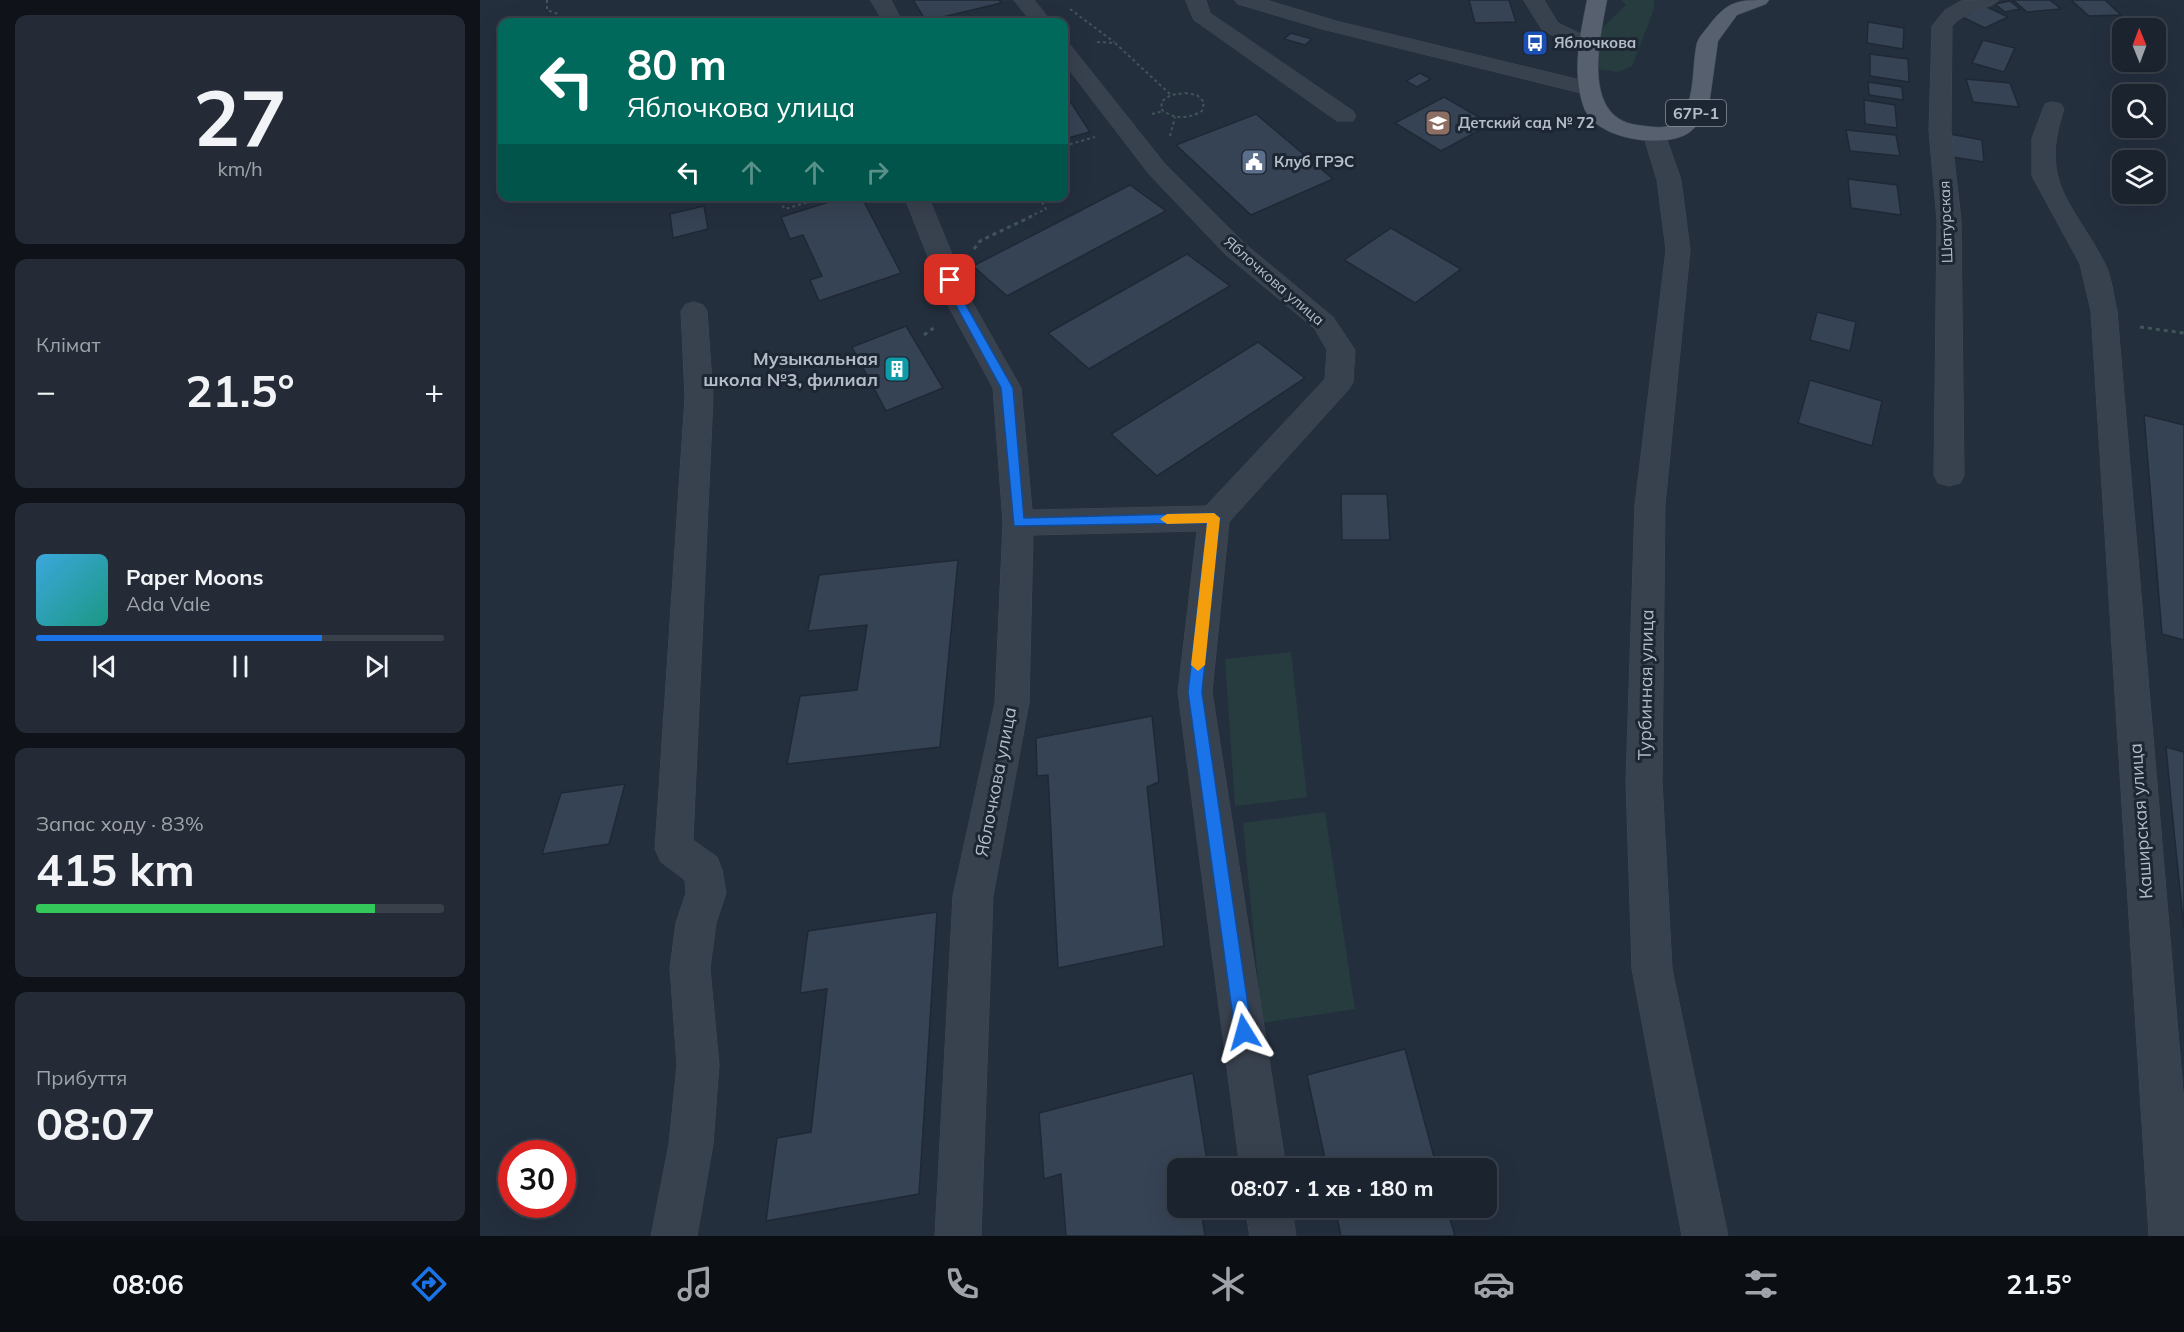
<!DOCTYPE html>
<html lang="uk">
<meta charset="utf-8">
<style>
:root{--surface:#1b232e;--page:#242b36;--text:#f1f3f6;--muted:#a0a4aa;--line:#39404a;--accent:#1a73e8}
body{margin:0;font-family:Mulish,sans-serif;background:var(--page);color:var(--text);height:100vh;display:flex;flex-direction:column;font-size:22px;white-space:nowrap}
*{box-sizing:border-box;margin:0}
p{font-size:20px;color:var(--muted)}
.icon{flex:none;width:33px;height:33px;fill:none;stroke:currentColor;stroke-width:2;stroke-linecap:round;stroke-linejoin:round}
.map{position:relative;flex:1;overflow:hidden}
.sheet{display:flex;flex-direction:column;gap:15px;padding:15px;background:#0f1319;width:480px}
.sheet>*{flex:none}
.top-card{position:absolute;left:18px;top:18px;width:570px;height:183px;border-radius:12px;box-shadow:0 6px 24px #0002,0 0 0 2px var(--line);background:#00695c;color:#fff;overflow:hidden}
.needle{width:39px;rotate:359deg}
.fabs{position:absolute;left:1632px;top:18px;display:grid;gap:12px}
.fabs a{display:grid;place-items:center;width:54px;height:54px;border-radius:12px;background:var(--surface);box-shadow:0 6px 24px #0002,0 0 0 2px var(--line);font-size:30px}
.speed{position:absolute;left:18px;top:1140px;display:flex;gap:12px;font-size:30px;font-weight:700;text-align:center}
.speed>*{display:grid;place-content:center;width:78px;height:78px;border-radius:50%;background:var(--surface);box-shadow:0 6px 24px #0002,0 0 0 2px var(--line);line-height:1}
.speed .limit{border:9px solid #d22;background:#fff;color:#111}
.pin{position:absolute;display:grid;place-items:center;width:51px;height:51px;color:#fff;margin:-26px;border-radius:12px;box-shadow:0 3px 9px #0006}
.me{position:absolute;width:66px;margin:-33px;rotate:352deg;stroke-linejoin:round;filter:drop-shadow(0 0 4px #0008)}
.turn{display:flex;align-items:center;gap:21px;height:126px;padding:0 30px;font-size:27px}
.turn .icon{width:78px;height:78px;stroke-width:2.5}
.turn b{display:block;font-size:42px;line-height:51px}
.lanes{display:flex;align-items:center;height:57px;padding:0 30px;background:#0003;justify-content:center;gap:30px;direction:ltr}
.lanes .off{opacity:.35}
.big{font-size:45px;font-weight:700;line-height:1.1}
.sheet .tile{flex:1;display:flex;flex-direction:column;justify-content:center;gap:9px;min-width:0;padding:0 21px;border-radius:12px;background:var(--page)}
.sheet .dial{align-items:center;gap:0}
.dial b{font-size:78px;line-height:1}
.song{display:flex;align-items:center;gap:18px}
.cover{width:72px;height:72px;border-radius:9px;background:linear-gradient(135deg,hsl(200 70% 55%),hsl(170 70% 35%))}
.played{height:6px;border-radius:3px;background:linear-gradient(90deg,var(--accent) 70%,var(--line) 70%)}
.keys{display:flex;justify-content:space-around;direction:ltr}
.heat{display:flex;justify-content:space-between;align-items:center;font-size:33px;direction:ltr}
.charge{height:9px;border-radius:4px;background:linear-gradient(90deg,#34c759 83%,var(--line) 0)}
.trip{position:absolute;left:687px;top:1158px;width:330px;height:60px;border-radius:12px;background:var(--surface);box-shadow:0 6px 24px #0002,0 0 0 2px var(--line);font-weight:700;line-height:60px;text-align:center}
.dock{display:flex;height:96px;justify-content:space-around;align-items:center;background:#0b0e12;color:var(--muted)}
.dock .icon{width:42px;height:42px}
.dock .on{color:var(--accent)}
.dock b{font-size:27px;color:var(--text)}
main{display:flex;flex:1;min-height:0}
.map>svg:first-child{display:block}
</style>
<main>
<section class="sheet">
<div class="tile dial"><b>27</b><p>km/h</p></div>
<div class="tile"><p>Клімат</p>
<div class="heat"><a>−</a><b class="big">21.5°</b><a>+</a></div>
</div>
<div class="tile">
<div class="song"><i class="cover"></i><div><b>Paper Moons</b><p>Ada Vale</p></div></div>
<div class="played"></div>
<div class="keys"><svg class="icon" aria-label="previous" viewBox="0 0 24 24"><path d="M18 5L8 12l10 7zM5 5v14"/></svg><svg class="icon" aria-label="pause" viewBox="0 0 24 24"><path d="M8 5v14M16 5v14"/></svg><svg class="icon" aria-label="next" viewBox="0 0 24 24"><path d="M6 5l10 7-10 7zM19 5v14"/></svg></div>
</div>
<div class="tile"><p>Запас ходу · 83%</p><b class="big">415 km</b><div class="charge"></div></div>
<div class="tile"><p>Прибуття</p><b class="big">08:07</b></div>
</section>
<div class="map">
<svg width="1704" height="1236" viewBox="0 0 1704 1236">
<rect width="100%" height="100%" fill="#242f3e"/>
<g fill="#263c3f">
<polygon points="1141,0 1174,0 1174,9 1152,66 1138,72 1119,69 1118,32 1146,5"/>
<polygon points="811,652 827,797 755,806 745,659"/>
<polygon points="845,812 875,1009 782,1023 763,823"/>
</g>
<g fill="#364354" stroke="#1f2835" stroke-width="1.5">
<polygon points="433,0 519,0 521,3 446,21"/>
<polygon points="989,0 1029,0 1036,22 995,23"/>
<polygon points="1533,0 1570,0 1581,9 1547,12"/>
<polygon points="1591,0 1625,0 1641,15 1609,16"/>
<polygon points="1530,1 1540,9 1525,12 1515,4"/>
<polygon points="1505,6 1528,17 1505,28 1482,17"/>
<polygon points="1388,22 1424,28 1423,49 1387,43"/>
<polygon points="811,33 832,39 825,45 804,39"/>
<polygon points="1503,40 1535,48 1524,72 1492,63"/>
<polygon points="1390,54 1428,59 1429,82 1390,76"/>
<polygon points="940,73 951,79 937,87 926,81"/>
<polygon points="1486,79 1530,83 1539,107 1493,102"/>
<polygon points="1388,82 1422,87 1423,100 1389,95"/>
<polygon points="964,97 1011,124 961,151 915,123"/>
<polygon points="1384,100 1415,105 1417,128 1385,124"/>
<polygon points="590,101 610,132 584,139 584,102"/>
<polygon points="776,114 853,179 771,215 696,145"/>
<polygon points="1366,130 1416,135 1420,156 1370,151"/>
<polygon points="1470,134 1502,140 1504,162 1472,157"/>
<polygon points="1368,179 1417,185 1421,215 1371,208"/>
<polygon points="650,185 686,211 527,296 493,266"/>
<polygon points="368,196 381,196 421,273 339,301 330,280 342,276 323,235 310,239 301,217"/>
<polygon points="224,206 228,229 193,238 190,214"/>
<polygon points="911,228 981,269 935,303 864,260"/>
<polygon points="707,254 750,286 609,369 568,333"/>
<polygon points="1337,312 1376,322 1370,351 1330,340"/>
<polygon points="426,326 463,388 406,411 372,347"/>
<polygon points="778,342 825,378 677,476 631,434"/>
<polygon points="1330,380 1402,401 1392,446 1318,423"/>
<polygon points="1664,415 1704,425 1704,640 1682,634"/>
<polygon points="861,494 907,494 910,540 862,540"/>
<polygon points="478,560 460,747 307,764 320,696 377,690 387,625 328,631 339,575"/>
<polygon points="672,716 679,782 667,787 684,946 578,968 568,775 557,776 556,738"/>
<polygon points="1686,747 1704,752 1704,930 1692,811"/>
<polygon points="145,784 129,844 62,854 81,793"/>
<polygon points="457,912 439,1194 286,1221 297,1138 331,1132 347,989 320,993 328,931"/>
<polygon points="925,1049 957,1168 847,1168 827,1075"/>
<polygon points="713,1073 728,1167 698,1168 698,1208 721,1208 725,1236 586,1236 581,1174 564,1179 559,1113"/>
<polygon points="855,1208 967,1208 975,1236 861,1236"/>
</g>
<g fill="none" stroke-linecap="round" stroke-linejoin="round">
<g stroke="#414a57" stroke-width="1">
<g id="minor">
<polygon points="391,0 411,0 420,17 418,22 398,22 400,17"/>
<polygon points="534,0 554,0 572,22 552,22"/>
<polygon points="706,0 726,0 730,13 873,111 876,116 873,121 857,121 714,20"/>
<polygon points="755,0 786,0 856,21 1117,84 1120,89 1117,94 1109,95 842,29 758,4"/>
<polygon points="1044,0 1064,0 1078,23 1116,41 1119,45 1116,49 1109,51 1063,31"/>
<path d="M1519 0C1513 9 1487 9 1472 26L1471 131 1481 220 1484 475 1480 483 1469 486 1458 483 1454 475 1457 220 1449 131 1452 26 1465 10 1481 1Z"/>
<polygon points="584,44 591,46 685,164 764,243 853,317 875,350 873,382 869,389 749,522 732,692 806,1168 760,1168 698,692 717,531 553,535 549,703 513,896 501,1236 455,1236 473,896 515,703 523,523 513,388 465,300 424,196 448,196 491,300 541,388 552,510 726,506 845,379 847,350 835,329 746,255 669,174 584,63"/>
<path d="M1573 102 1581 104 1584 109C1559 183 1592 201 1624 262 1632 276 1633 296 1637 311L1704 1103V1236H1669L1611 311 1600 264 1552 176V138L1565 104Z"/>
<polygon points="1174,127 1182,129 1185,134 1201,180 1210,250 1185,505 1182,781 1192,969 1248,1236 1202,1236 1152,969 1146,781 1155,505 1186,250 1177,180 1163,134 1166,129"/>
<polygon points="214,302 223,305 227,311 233,397 213,840 237,857 242,870 246,893 236,923 230,968 239,1065 233,1144 217,1236 171,1236 189,1144 197,1065 190,968 196,923 206,893 205,880 181,862 175,849 205,397 201,311 205,305"/>
<polygon points="766,1208 812,1208 816,1236 770,1236"/>
</g>
</g>
<g stroke="#414a57" stroke-width="1">
<path id="major" d="M1107 0H1127C1120 38 1101 117 1157 125 1167 126 1183 130 1193 124 1217 109 1211 68 1217 43 1219 36 1226 30 1230 24 1249 0 1259 0 1289 0L1286 4 1257 15 1238 41 1228 112C1223 119 1213 131 1205 135 1178 148 1113 139 1103 105 1092 68 1100 37 1107 0Z"/>
</g>
<g stroke="#3f5557" stroke-width="2" stroke-dasharray="3 3" stroke-linecap="butt">
<polyline points="67,0 67,10 78,14 80,22"/>
<polyline points="590,9 634,42"/>
<polyline points="617,42 635,43 691,95"/>
<path d="M705 93 717 95 724 102 722 111C708 119 694 120 681 109L682 101 691 95Z"/>
<polyline points="672,114 683,111"/>
<polyline points="690,136 695,117"/>
<polyline points="584,146 615,137"/>
<polyline points="295,196 305,209 348,196"/>
<polyline points="549,217 566,209 558,196"/>
</g>
<g stroke="#3f5557" stroke-width="3" stroke-dasharray="4 4" stroke-linecap="butt">
<polyline points="494,249 500,241 552,216"/>
<polyline points="1660,327 1704,333"/>
<polyline points="444,335 455,327"/>
</g>
<use href="#minor" fill="#38414e" fill-rule="evenodd"/>
<use href="#major" fill="#56606e" fill-rule="evenodd"/>
</g>
<polygon fill="#1a73e8" stroke="#114b97" stroke-width="1.5" points="470,277 476,280 483,300 533,388 544,518 734,513 740,518 722,692 772,1032 770,1039 764,1041 758,1039 755,1032 708,692 727,523 534,526 521,388 473,300 465,280"/>
<polygon fill="#f59e0b" points="734,513 740,518 725,665 718,671 711,665 727,523 687,524 680,519 687,514"/>
<defs>
<g id="bus-square" transform="scale(1.35)"><rect x="-9" y="-9" width="18" height="18" rx="4" fill="#1a4fb4" stroke="#1d2633"/><path d="M-5-6H5V4H4V6H2V4H-2V6H-4V4H-5ZM-3.5-4V0h7V-4ZM-3.5 1.2v1.5H-2V1.2ZM2 1.2v1.5H3.5V1.2Z" fill="#fff"/></g>
<g id="school-square" transform="scale(1.35)"><rect x="-9" y="-9" width="18" height="18" rx="4" fill="#8d6e63" stroke="#1d2633"/><path d="M0-5L7-2L0 1L-7-2ZM-4 1L0 2.5L4 1V4Q0 6-4 4Z" fill="#fff"/></g>
<g id="civic-square" transform="scale(1.35)"><rect x="-9" y="-9" width="18" height="18" rx="4" fill="#5c6f8a" stroke="#1d2633"/><path d="M-.6-6.5H3V-4.5H.6V-3L4-1V1h2V6H-6V1h2V-1L-.6-3ZM-1.2 2.5V6h2.4V2.5Z" fill="#fff"/></g>
<g id="building-square" transform="scale(1.35)"><rect x="-9" y="-9" width="18" height="18" rx="4" fill="#0f9aa8" stroke="#1d2633"/><path d="M-4-6H4V6H1V3H-1V6H-4ZM-2.5-4.3h1.7v1.8h-1.7ZM.8-4.3h1.7v1.8H.8ZM-2.5-1h1.7V.8h-1.7ZM.8-1h1.7V.8H.8Z" fill="#fff"/></g>
</defs>
<g fill-rule="evenodd">
<use href="#bus-square" x="1055" y="43"/>
<use href="#school-square" x="958" y="123"/>
<use href="#civic-square" x="774" y="162"/>
<use href="#building-square" x="417" y="369"/>
</g>
<g text-anchor="middle" stroke-width="6" stroke-linejoin="round" paint-order="stroke">
<g font-size="15" font-weight="bold" fill="#b4bcc9" stroke="#1d2633" text-anchor="start">
<text x="1074" y="48">Яблочкова</text>
<text x="978" y="128">Детский сад № 72</text>
<text x="794" y="167">Клуб ГРЭС</text>
</g>
<g font-size="15" fill="#b4bcc9" stroke="#1d2633">
<text transform="translate(1466 222) rotate(-92)" y="5">Шатурская</text>
<text transform="translate(794 281) rotate(41)" y="5">Яблочкова улица</text>
</g>
<rect fill="#1d2633" stroke="#878f9c" stroke-width="1.5" x="1186" y="100" width="60" height="26" rx="4.5"/>
<g font-size="16" font-weight="bold" fill="#b4bcc9">
<text x="1216" y="119">67Р-1</text>
</g>
<g font-size="18" font-weight="bold" fill="#b4bcc9" stroke="#1d2633" text-anchor="end">
<text x="398" y="365">Музыкальная<tspan x="398" dy="21">школа №3, филиал</tspan></text>
</g>
<g font-size="18" fill="#b4bcc9" stroke="#1d2633">
<text transform="translate(1166 685) rotate(-89)" y="6">Турбинная улица</text>
<text transform="translate(516 782) rotate(-79)" y="6">Яблочкова улица</text>
<text transform="translate(1661 821) rotate(-94)" y="6">Каширская улица</text>
</g>
</g>
</svg>
<div class="fabs">
<a><svg class="needle" viewBox="-14 -14 28 28"><path d="M0-13l5 13h-10z" fill="#e53935"/><path d="M0 13l5-13h-10z" fill="#a0a4aa"/></svg></a>
<a><svg class="icon" aria-label="search" viewBox="0 0 24 24"><circle cx="10" cy="10" r="6"/><path d="M15 15l6 6"/></svg></a>
<a><svg class="icon" aria-label="layers" viewBox="0 0 24 24"><path d="M12 4l9 5-9 5-9-5zM3 14l9 5 9-5"/></svg></a>
</div>
<div class="speed"><div class="limit">30</div></div>
<div class="pin" style="left:470px;top:280px;background:#d93025"><svg class="icon" aria-label="arrive" viewBox="0 0 24 24"><path d="M6 21V4h12l-3 4 3 4H6"/></svg></div>
<svg class="me" style="left:764px;top:1032px" viewBox="-20 -20 40 40"><path d="M0-17L14 15 0 8-14 15z" fill="#1a73e8" stroke="#fff" stroke-width="4"/></svg>
<div class="trip">08:07 · 1 хв · 180 m</div>
<div class="top-card">
<div class="turn"><svg class="icon" aria-label="left" viewBox="0 0 24 24"><path d="M17 20v-9H6M10 6l-5 5 5 5"/></svg><div><b>80 m</b>Яблочкова улица</div></div>
<div class="lanes"><svg class="icon" aria-label="left" viewBox="0 0 24 24"><path d="M17 20v-9H6M10 6l-5 5 5 5"/></svg><svg class="icon off" aria-label="ahead" viewBox="0 0 24 24"><path d="M12 20V5M6 11l6-6 6 6"/></svg><svg class="icon off" aria-label="ahead" viewBox="0 0 24 24"><path d="M12 20V5M6 11l6-6 6 6"/></svg><svg class="icon off" aria-label="right" viewBox="0 0 24 24"><path d="M7 20v-9h11M14 6l5 5-5 5"/></svg></div>
</div>
</div>
</main>
<nav class="dock">
<b>08:06</b>
<svg class="icon on" aria-label="directions" viewBox="0 0 24 24"><path d="M12 3l9 9-9 9-9-9zM9 14v-3h6M13 9l2 2-2 2"/></svg>
<svg class="icon" aria-label="music" viewBox="0 0 24 24"><path d="M9 18V5l10-2v13"/><circle cx="6" cy="18" r="3"/><circle cx="16" cy="16" r="3"/></svg>
<svg class="icon" aria-label="phone" viewBox="0 0 24 24"><path d="M5 4h4l2 5-3 2q2 4 5 5l2-3 5 2v4C11 20 4 13 5 4z"/></svg>
<svg class="icon" aria-label="climate" viewBox="0 0 24 24"><path d="M12 3v18M4 7l16 10M4 17L20 7"/></svg>
<svg class="icon" aria-label="car" viewBox="0 0 24 24"><path d="M5 17H2v-5l4-1 3-4h7l3 4 3 1v5h-3M9 17h6M6 11h13"/><circle cx="7" cy="17" r="2"/><circle cx="17" cy="17" r="2"/></svg>
<svg class="icon" aria-label="filters" viewBox="0 0 24 24"><path d="M4 7h16M4 17h16"/><circle cx="9" cy="7" r="2"/><circle cx="15" cy="17" r="2"/></svg>
<b>21.5°</b>
</nav>
